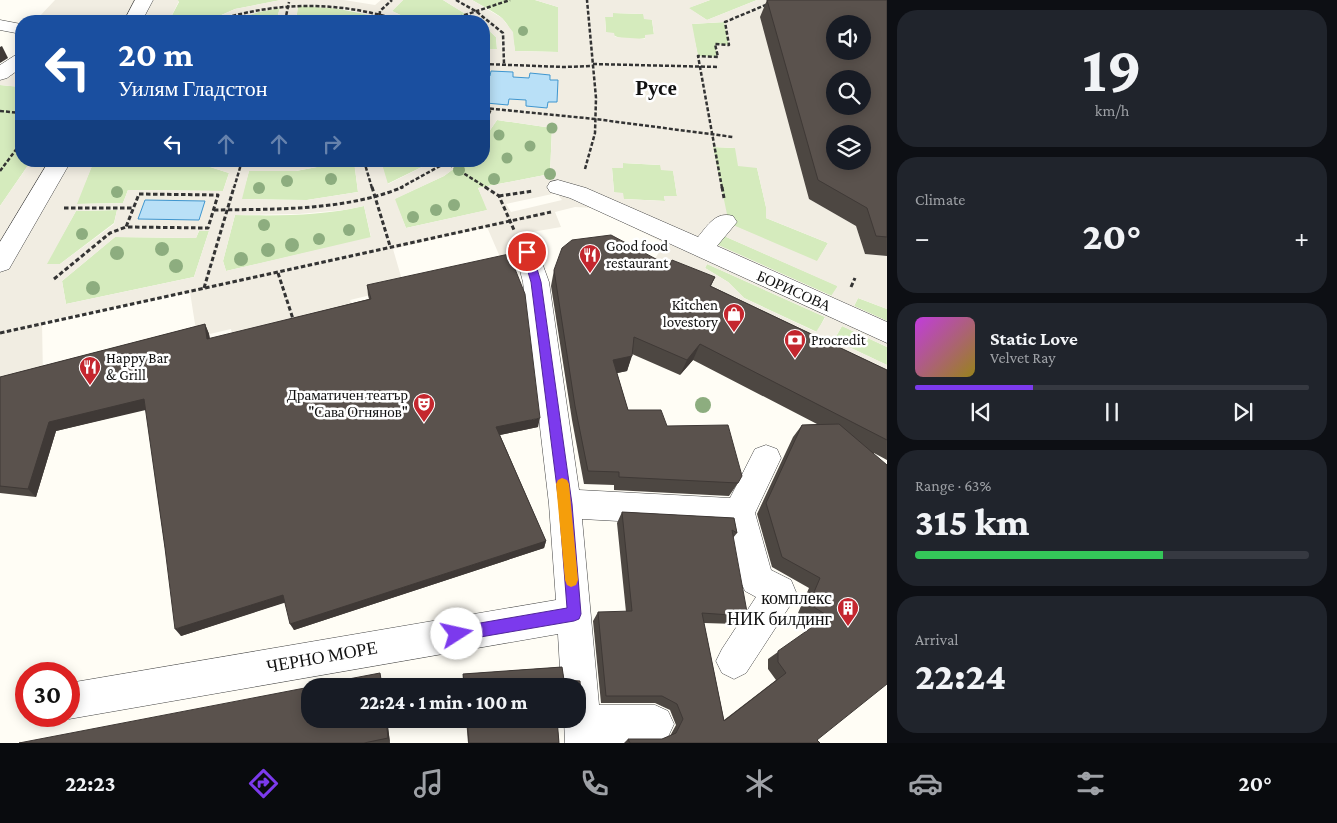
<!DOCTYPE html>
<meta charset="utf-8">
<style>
:root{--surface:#171b24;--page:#20242c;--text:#f1f3f6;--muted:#9ea1a6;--line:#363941;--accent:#7c3aed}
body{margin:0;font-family:"Crimson Pro",serif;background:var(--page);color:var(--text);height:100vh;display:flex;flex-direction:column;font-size:19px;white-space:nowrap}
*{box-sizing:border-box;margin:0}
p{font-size:16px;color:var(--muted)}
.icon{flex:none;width:28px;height:28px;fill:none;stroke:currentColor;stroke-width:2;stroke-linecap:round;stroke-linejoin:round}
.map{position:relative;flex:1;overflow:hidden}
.details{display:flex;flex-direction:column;gap:10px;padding:10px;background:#0d0f14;width:450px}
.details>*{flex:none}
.guide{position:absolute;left:15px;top:15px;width:475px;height:152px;border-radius:20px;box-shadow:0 2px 12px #0003;background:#1a4fa0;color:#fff;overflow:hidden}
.buttons{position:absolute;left:826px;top:15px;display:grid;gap:10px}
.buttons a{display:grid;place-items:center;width:45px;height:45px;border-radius:50%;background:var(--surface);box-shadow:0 2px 12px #0003;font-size:25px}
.speed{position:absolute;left:15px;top:662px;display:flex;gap:10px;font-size:25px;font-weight:700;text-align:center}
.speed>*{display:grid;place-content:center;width:65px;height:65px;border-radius:50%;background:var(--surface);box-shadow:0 2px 12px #0003;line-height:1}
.speed .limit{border:8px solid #d22;background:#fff;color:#111}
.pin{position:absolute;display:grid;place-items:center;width:42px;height:42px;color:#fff;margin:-21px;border:2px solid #fff;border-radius:50%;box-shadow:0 1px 5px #0007}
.me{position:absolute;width:55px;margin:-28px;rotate:80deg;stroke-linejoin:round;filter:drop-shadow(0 0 4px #0008)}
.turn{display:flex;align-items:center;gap:18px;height:105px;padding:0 20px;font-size:22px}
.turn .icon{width:65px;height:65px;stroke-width:2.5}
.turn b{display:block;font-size:35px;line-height:42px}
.lanes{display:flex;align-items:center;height:48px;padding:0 20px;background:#0003;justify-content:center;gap:25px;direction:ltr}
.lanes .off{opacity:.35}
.big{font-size:38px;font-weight:800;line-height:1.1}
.details .widget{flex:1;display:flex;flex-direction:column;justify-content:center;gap:8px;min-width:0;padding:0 18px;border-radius:20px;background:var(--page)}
.details .dial{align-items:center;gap:0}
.dial b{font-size:65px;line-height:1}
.song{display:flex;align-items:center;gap:15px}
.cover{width:60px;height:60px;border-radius:8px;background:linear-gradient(135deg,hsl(290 70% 55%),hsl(50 70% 35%))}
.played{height:5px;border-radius:2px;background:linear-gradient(90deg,var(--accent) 30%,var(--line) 30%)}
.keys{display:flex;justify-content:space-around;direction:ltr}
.heat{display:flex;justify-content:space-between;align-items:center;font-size:28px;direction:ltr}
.charge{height:8px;border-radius:4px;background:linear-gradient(90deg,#34c759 63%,var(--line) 0)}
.trip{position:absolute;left:301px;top:678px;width:285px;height:50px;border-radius:20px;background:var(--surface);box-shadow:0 2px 12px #0003;font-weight:800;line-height:50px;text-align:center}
.menu{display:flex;height:80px;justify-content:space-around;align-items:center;background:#090b0e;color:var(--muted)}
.menu .icon{width:35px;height:35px}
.menu .on{color:var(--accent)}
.menu b{font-size:22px;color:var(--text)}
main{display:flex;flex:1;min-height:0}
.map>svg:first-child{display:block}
</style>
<main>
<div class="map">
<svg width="887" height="743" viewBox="0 0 887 743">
<rect width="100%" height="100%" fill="#fffdf5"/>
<g fill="#d5ebbd">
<polygon points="177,0 281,0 235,9 208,21 169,21 179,2"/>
<polygon points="403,0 443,0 477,21 413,21 392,11"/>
<path d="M472 0H535L558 7V52L515 51C511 16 499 16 472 0Z"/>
<polygon points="710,0 757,0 707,20 688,8"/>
<polygon points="298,6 323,6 370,15 369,21 296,21"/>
<polygon points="280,8 276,21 230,21 258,12"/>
<path d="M613 13 643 14 652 20 654 35C640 42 619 40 606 32L605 17H613Z"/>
<polygon points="725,22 729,45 718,57 698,56 691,24"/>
<polygon points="484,26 496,37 497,49 484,49"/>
<polygon points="0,85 21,87 21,161 31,161 0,206"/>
<polygon points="497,120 552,128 550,174 478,188 488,210 406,228 394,199 444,176 464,161 484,161 484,139"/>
<polygon points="713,147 735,148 757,168 766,207 766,218 828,243 817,262 725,222"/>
<polygon points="94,161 191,161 229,173 223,191 128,190 123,203 76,204"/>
<polygon points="348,161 354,161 358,192 307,200 241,199 249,171 296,171"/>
<polygon points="381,161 434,161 387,184"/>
<polygon points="623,163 660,165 673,170 677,196 664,196 665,201 624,199 614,192 612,168 623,168"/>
<path d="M364 206 371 238 226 271 223 261 235 215C278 216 322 216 364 206Z"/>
<polygon points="117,210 114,223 60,264 46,264 76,211"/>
<polygon points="199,231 209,231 194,277 66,304 62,281 115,237 196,238"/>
<polygon points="724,236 838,286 832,296 718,245"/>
<polygon points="707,264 825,317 817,332 744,298 728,282 705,268"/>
<polygon points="858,298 887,309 887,321 854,306"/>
<polygon points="842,326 887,347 887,365 834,340"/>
</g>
<g fill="#f1ede2" fill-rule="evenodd">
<polygon points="55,0 177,0 179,1 169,21 62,21 64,18 39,17"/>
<polygon points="281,0 344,0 375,5 381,0 403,0 392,11 413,21 369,21 369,15 345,9 298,6 296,21 276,21 280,8 258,12 230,21 208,21 235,9"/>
<path d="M443 0H472L502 18 513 32 515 51 558 52V7L535 0H710L689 8 707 20 757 0H813L809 199 856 226 865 254 887 256V309L858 298 854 306 887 321V347L842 326 834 340 887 365V391L655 259 664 243 594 208 575 207 555 212 561 227 532 232 539 250 500 257 487 227 393 249 404 287 350 300 354 313 234 343 231 329 197 337 190 292 42 322 43 378 0 389V206L31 161H94L77 204 123 203 128 190 223 191 229 173 191 161H348L296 171H249L242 199 280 200H307L358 192 354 161H381L388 184 434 161H464L444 176 395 199 406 228 487 210 478 188 550 174 552 128 497 120 484 139V98H486V103L509 99 527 100 526 106 547 107 548 102H557L550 75 530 73 529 78 513 77V72L492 71 490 76H484V49H497L496 37 484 26V21H477ZM613 13 643 14 644 19 652 20 654 34 645 35V39L615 37 614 33 606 32 605 17H613ZM724 22 729 45 715 44 717 57 698 56 692 24ZM713 147 735 148 738 166 757 168 766 207V218L828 243 817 261 726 222 728 219ZM623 163 660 165 661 170 673 171 677 196H664L665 201 624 199 623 193 614 192 612 168H623ZM557 193 562 200 511 212 506 204ZM364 206 371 237 226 271 223 261 235 215 299 214 344 210ZM117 210 114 224 60 264H47L76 211ZM199 231H209L194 277 66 304 62 281 115 237 196 238ZM724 236 837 286V287L831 296 718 245ZM707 264 825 317V318L816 332 744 298 728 282 705 268Z"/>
<polygon points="21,52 21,87 0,85 0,67"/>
</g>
<g fill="#b9e0f7" stroke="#3f96cf">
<polygon points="491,71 513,72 513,77 529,78 530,73 550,75 550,80 558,80 557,102 548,102 547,108 526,106 526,100 509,99 508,105 486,103 484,76 490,76"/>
<polygon points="145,200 205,201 199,220 138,219"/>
</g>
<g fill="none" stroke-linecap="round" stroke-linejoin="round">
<g stroke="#444" stroke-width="1">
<g id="minor">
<polygon points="135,0 153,0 142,21 124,21"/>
<polygon points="0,20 21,24 21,34 0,30"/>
<polygon points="21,54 21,68 7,78 0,80 0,65 14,56"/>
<polygon points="49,161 71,161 9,269 0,272 0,242"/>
<path d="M558 180 586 188 698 237C708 225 716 211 733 216L737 222 717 246 887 322V343L570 198 550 192 547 187 550 182Z"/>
<polygon points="527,243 536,246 549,282 579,490 730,498 755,449 766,445 777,449 781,458 755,513 771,570 791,580 796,592 791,604 746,673 734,679 722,673 716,661 722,649 756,597 745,591 740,580 727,527 582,519 599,705 655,705 668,711 674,724 668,737 655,743 565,743 564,719 578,719 578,686 561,686 558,634 69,719 62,716 69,716 69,683 556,600 549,504 523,282 515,252 518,246"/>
</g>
</g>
<g stroke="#333" stroke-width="2.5" stroke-dasharray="4 2" stroke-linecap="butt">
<polyline points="456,0 477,12 503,33 504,64"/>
<path d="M215 21C278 1 339 1 402 21"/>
<polyline points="285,21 289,2"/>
<polyline points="379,21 380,11 392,0"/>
<polyline points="447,21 510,0"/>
<polyline points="484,64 564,67 593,66"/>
<polyline points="593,64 719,67"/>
<polyline points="484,108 595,119 733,137"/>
<polyline points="0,111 21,113"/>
<polyline points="484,125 491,109"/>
<polyline points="364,161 372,188"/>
<polyline points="444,161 487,188"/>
<polyline points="242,162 290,164 318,161"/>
<polyline points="585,169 595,133 596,98 587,0"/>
<polyline points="0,171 21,143"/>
<polyline points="234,188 242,161"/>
<polyline points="400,188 449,161"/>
<polyline points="722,188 698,56 718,57 715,44 729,45 725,22 768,4"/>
</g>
<g stroke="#333" stroke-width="3" stroke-dasharray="4.5 2.5" stroke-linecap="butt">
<polyline points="372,187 390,246"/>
<polyline points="485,187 499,196 514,230"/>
<polyline points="722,187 724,198"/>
<polygon points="139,194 218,195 208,228 126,227"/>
<polyline points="499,196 533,191"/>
<polyline points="64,208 133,208"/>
<path d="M214 210C276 209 345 211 403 187"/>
<polyline points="278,273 294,322"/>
<polyline points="54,279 110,233 126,227"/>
<polyline points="851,287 855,278"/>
<polyline points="204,288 234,187"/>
<polyline points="0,333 551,212"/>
</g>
<use href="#minor" fill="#fff" fill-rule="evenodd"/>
</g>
<g fill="#8dad7f">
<circle cx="523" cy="31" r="5"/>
<circle cx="552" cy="128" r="5.5"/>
<circle cx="499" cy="135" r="5.5"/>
<circle cx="530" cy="146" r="5.5"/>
<circle cx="507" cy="158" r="5.5"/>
<circle cx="459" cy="170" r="6"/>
<circle cx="550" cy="174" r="6"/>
<circle cx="331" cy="179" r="6"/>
<circle cx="494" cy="179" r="6"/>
<circle cx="287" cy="181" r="6"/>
<circle cx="259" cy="188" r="6"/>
<circle cx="117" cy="192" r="6"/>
<circle cx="454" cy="205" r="6"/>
<circle cx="436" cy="210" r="6"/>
<circle cx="413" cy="217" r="6"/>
<circle cx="264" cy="225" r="6"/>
<circle cx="349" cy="230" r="6"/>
<circle cx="82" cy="234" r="6"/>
<circle cx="319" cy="239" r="6"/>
<circle cx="292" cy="245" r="7"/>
<circle cx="162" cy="249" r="7"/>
<circle cx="268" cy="250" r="7"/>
<circle cx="117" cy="253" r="7"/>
<circle cx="241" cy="259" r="7"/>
<circle cx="176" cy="266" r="7"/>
<circle cx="93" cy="288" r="7"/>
<circle cx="703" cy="405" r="8"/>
</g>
<g fill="#4d4742">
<polygon points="767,0 887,0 887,256 865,254 856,226 809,199 760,17"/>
<polygon points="669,266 715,277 711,286 887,370 887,460 874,453 817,740 820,743 624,743 628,739 662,739 670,736 676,725 670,710 655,703 601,703 593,621 598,612 626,612 617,523 622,512 734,518 737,533 733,538 745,616 736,624 704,623 724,720 776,680 768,669 768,659 816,625 798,613 809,588 772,567 757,514 793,437 802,425 817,424 693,360 680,375 632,354 627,371 617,373 628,410 667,426 738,483 729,496 614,490 614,485 584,484 572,420 551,286 554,270"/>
<polygon points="367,285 538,427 500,435 546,541 544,548 294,630 285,602 181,636 165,548 146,409 56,431 36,497 0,493 0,377 205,324 209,334 210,339 369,299 368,295"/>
<polygon points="562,667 564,680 580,681 581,703 578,707 578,686 463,686 463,674"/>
<polygon points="310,719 387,719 390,743 19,743"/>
<polygon points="466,719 557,719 559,743 468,743"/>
</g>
<g fill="#3f3936">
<polygon points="2,46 8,58 0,63 0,47"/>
<polygon points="205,324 209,334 211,349 207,339"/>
<polygon points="700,344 693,360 680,375 687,360"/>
<polygon points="632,356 627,371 608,375 613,360"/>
<polygon points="144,399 150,409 56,431 36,497 28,489 49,422"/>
<polygon points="540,418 538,427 495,436 496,427"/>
<polygon points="546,541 544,548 294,630 290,624"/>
<polygon points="283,595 287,602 181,636 175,629"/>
<polygon points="386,719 387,719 390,743 388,738"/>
</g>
<g fill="#5a524d" stroke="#3f3936" fill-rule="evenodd">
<path d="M767 0H887V237L876 236 867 208 818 180ZM835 24H862V51H835ZM835 79H862V106H835ZM835 134H862V161H835Z"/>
<polygon points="611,235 669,266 672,260 715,277 710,286 887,370 887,440 700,344 687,360 634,337 632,356 613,360 628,410 661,410 667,426 728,425 742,476 738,483 619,477 619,472 588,471 575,406 554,270 562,248 572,240"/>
<polygon points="509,254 525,294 540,418 496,427 546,541 290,624 283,595 175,629 165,548 144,399 49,422 28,489 0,486 0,377 205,324 207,339 371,299 367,285"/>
<polygon points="839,424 887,465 887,684 817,740 820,743 630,743 628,739 662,739 676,733 683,719 677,704 662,696 606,696 598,612 632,611 622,512 734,518 737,533 732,530 747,612 745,616 702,613 724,721 786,673 778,662 778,651 828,616 809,604 820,578 782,557 766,503 802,425"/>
<polygon points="562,667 564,680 580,681 581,703 578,703 578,686 464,686 463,674"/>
<polygon points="380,673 382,686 312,686"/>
<polygon points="310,687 310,719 386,719 388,738 364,743 19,743"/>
<polygon points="467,719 557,719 559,743 469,743"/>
</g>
<polygon fill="#7c3aed" stroke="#51269a" points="527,248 532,252 541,282 572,504 581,614 579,619 574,621 457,641 452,639 450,634 452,629 457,627 567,608 559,504 531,282 522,252"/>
<polygon fill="#f59e0b" points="562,478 567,480 569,484 578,580 576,585 571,587 567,585 565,580 556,484 558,480"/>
<defs>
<g id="restaurant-pin" transform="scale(1.125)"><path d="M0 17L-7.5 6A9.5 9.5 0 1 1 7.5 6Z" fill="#c4262e" stroke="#fff"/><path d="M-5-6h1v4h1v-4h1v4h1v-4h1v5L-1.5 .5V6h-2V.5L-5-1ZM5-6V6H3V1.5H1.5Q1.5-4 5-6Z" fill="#fff"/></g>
<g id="shop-pin" transform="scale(1.125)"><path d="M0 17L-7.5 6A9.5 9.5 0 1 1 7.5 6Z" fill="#c4262e" stroke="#fff"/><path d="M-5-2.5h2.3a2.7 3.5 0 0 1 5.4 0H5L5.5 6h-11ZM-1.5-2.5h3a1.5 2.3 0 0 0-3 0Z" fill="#fff"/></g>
<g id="bank-pin" transform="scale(1.125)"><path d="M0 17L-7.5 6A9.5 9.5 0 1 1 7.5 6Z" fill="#c4262e" stroke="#fff"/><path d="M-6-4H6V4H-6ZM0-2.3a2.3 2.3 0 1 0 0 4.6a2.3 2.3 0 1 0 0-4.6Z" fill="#fff"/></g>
<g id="theatre-pin" transform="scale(1.125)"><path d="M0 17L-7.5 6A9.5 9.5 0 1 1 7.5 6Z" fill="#c4262e" stroke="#fff"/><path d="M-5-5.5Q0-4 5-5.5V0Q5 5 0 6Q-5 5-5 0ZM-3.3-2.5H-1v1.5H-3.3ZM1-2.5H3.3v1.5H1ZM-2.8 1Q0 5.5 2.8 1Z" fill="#fff"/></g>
<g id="building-pin" transform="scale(1.125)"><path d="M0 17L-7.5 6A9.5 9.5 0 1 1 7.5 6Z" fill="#c4262e" stroke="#fff"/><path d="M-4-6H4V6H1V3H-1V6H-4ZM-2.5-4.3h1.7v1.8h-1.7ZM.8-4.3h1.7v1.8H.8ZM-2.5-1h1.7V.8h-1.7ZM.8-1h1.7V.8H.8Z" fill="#fff"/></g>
</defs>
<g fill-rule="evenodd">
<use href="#restaurant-pin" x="590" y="255"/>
<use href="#shop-pin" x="734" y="314"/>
<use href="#bank-pin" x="795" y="340"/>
<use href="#restaurant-pin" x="90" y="367"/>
<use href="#theatre-pin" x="424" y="404"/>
<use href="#building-pin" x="848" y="608"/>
</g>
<g text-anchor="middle" stroke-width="5" stroke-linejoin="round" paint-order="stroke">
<g font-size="15" fill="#111" stroke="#fff" text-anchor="start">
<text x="606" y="251">Good food<tspan x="606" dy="17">restaurant</tspan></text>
<text x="718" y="310" text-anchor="end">Kitchen<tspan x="718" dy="17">lovestory</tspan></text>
<text x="811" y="345">Procredit</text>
<text x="106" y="363">Happy Bar<tspan x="106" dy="17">&amp; Grill</tspan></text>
<text x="408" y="400" text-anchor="end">Драматичен театър<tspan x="408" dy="17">"Сава Огнянов"</tspan></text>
</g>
<g font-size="15" fill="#111" stroke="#fff">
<text transform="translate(794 291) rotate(24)" y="5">БОРИСОВА</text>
</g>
<g font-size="18" fill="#111" stroke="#fff" text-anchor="end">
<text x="832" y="604">комплекс<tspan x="832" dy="21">НИК билдинг</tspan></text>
</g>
<g font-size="18" fill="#111" stroke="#fff">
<text transform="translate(322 657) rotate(-10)" y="6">ЧЕРНО МОРЕ</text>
</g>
<g font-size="21" font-weight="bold" fill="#111" stroke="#fff">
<text x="656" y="95">Русе</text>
</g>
</g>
</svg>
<div class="buttons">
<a><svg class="icon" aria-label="sound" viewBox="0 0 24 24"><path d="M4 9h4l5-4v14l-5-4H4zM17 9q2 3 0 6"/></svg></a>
<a><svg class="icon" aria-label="search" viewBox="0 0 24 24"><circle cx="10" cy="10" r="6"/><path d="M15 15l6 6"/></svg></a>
<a><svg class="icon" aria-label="layers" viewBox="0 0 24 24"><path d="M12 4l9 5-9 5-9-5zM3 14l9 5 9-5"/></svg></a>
</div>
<div class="speed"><div class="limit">30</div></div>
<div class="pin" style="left:527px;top:252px;background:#d93025"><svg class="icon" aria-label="arrive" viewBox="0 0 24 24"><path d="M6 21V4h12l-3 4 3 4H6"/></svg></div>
<svg class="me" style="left:457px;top:634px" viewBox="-20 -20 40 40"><circle r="19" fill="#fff"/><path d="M0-13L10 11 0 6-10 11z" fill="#7c3aed"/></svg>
<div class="trip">22:24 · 1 min · 100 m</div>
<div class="guide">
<div class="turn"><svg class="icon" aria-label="left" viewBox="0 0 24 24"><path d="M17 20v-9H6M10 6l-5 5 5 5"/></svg><div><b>20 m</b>Уилям Гладстон</div></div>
<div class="lanes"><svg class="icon" aria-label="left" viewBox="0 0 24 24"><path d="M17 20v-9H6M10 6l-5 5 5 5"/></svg><svg class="icon off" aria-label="ahead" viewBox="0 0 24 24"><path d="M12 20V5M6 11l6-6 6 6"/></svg><svg class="icon off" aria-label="ahead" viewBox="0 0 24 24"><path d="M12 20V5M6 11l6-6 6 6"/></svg><svg class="icon off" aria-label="right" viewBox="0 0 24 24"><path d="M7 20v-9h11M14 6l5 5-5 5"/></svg></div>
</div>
</div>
<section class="details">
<div class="widget dial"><b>19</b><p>km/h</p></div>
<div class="widget"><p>Climate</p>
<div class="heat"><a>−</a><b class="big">20°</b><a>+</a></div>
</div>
<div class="widget">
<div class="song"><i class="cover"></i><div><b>Static Love</b><p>Velvet Ray</p></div></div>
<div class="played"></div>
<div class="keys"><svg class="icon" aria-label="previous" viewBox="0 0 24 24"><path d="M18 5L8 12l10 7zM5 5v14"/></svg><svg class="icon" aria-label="pause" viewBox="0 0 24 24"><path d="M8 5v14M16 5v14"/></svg><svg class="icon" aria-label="next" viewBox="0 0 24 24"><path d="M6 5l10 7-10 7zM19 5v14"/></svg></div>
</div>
<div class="widget"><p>Range · 63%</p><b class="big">315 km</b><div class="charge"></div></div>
<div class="widget"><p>Arrival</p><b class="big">22:24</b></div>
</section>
</main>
<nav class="menu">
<b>22:23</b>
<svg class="icon on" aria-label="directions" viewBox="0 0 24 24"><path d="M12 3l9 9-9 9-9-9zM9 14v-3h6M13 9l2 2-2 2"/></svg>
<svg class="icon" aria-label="music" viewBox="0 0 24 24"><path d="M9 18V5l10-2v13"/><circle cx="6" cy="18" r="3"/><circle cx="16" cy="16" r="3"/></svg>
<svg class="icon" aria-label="phone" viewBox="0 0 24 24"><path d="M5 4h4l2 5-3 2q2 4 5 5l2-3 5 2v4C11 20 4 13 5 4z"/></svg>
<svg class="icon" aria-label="climate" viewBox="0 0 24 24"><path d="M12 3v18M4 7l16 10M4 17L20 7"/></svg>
<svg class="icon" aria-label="car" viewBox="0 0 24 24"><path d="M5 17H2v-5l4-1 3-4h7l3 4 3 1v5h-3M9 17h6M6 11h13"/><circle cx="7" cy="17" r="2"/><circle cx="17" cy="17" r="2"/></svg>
<svg class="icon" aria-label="filters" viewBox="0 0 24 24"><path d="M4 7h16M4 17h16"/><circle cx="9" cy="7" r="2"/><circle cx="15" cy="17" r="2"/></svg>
<b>20°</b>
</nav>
